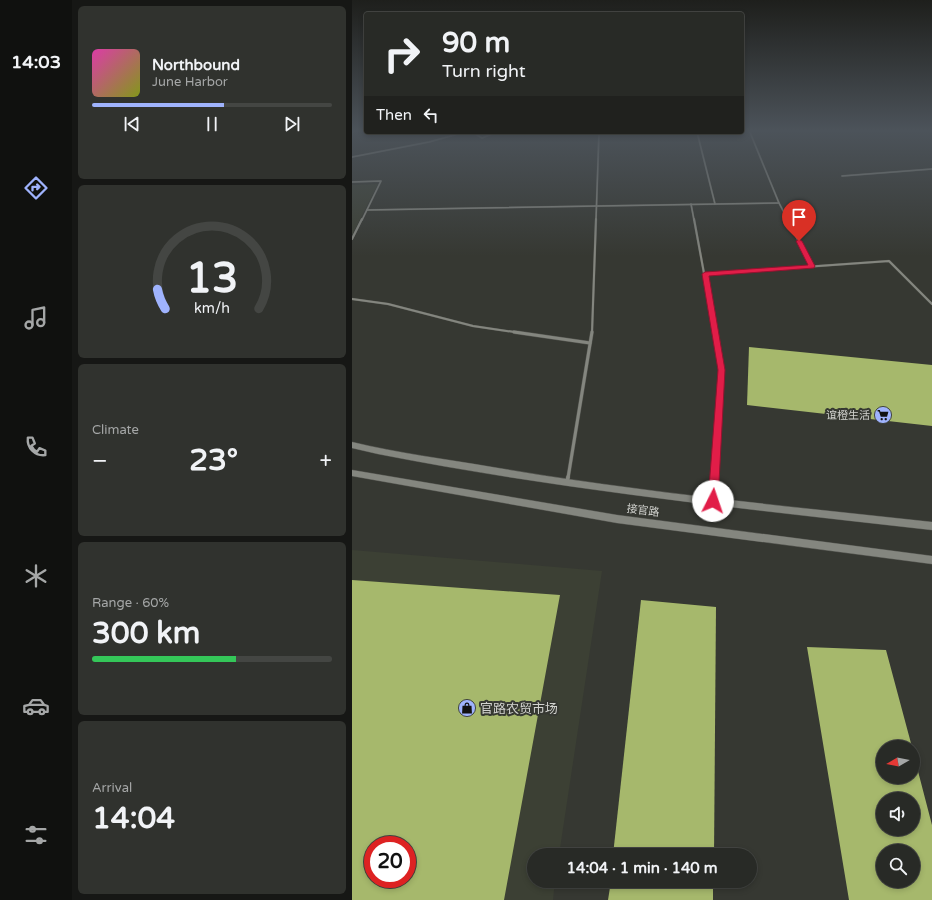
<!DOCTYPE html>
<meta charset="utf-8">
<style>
:root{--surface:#282a26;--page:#30322e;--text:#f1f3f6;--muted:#a5a7a7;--line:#444643;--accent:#9fb3fd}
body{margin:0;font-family:"Varela Round","Noto Sans SC",sans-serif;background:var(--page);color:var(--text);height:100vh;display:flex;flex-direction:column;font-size:15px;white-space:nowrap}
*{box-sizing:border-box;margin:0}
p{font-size:13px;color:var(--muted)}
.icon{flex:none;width:22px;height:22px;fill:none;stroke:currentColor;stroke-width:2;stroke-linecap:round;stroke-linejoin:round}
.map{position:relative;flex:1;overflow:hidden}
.panel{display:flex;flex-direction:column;gap:6px;padding:6px;background:#161715;width:280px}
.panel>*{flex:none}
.top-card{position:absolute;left:12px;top:12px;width:380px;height:122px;border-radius:4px;box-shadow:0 2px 6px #0003,0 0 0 1px var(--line);background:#282a26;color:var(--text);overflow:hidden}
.needle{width:26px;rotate:260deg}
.fabs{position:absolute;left:524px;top:740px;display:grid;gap:8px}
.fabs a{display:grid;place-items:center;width:44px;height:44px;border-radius:50%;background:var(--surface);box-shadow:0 2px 6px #0003,0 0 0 1px var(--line);font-size:20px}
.speed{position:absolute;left:12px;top:836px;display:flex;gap:8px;font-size:20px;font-weight:700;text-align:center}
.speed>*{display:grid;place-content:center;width:52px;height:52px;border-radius:50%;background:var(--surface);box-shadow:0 2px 6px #0003,0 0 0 1px var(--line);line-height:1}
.speed .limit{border:6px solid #d22;background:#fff;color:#111}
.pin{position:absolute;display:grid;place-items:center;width:34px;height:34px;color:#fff;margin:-41px -17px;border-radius:50% 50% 50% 0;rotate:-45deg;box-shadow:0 0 4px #0007}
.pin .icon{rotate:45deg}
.me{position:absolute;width:44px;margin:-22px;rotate:4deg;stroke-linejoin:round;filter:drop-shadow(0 0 3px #0008)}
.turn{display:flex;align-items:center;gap:14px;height:84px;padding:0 12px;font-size:18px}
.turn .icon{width:52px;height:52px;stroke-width:2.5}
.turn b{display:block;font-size:28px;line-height:34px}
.then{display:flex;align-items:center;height:38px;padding:0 12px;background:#0003;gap:8px;font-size:15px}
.big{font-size:30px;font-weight:700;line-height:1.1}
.panel .widget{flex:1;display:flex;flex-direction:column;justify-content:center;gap:6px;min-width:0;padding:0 14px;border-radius:6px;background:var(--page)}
.panel .dial{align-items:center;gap:0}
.dial svg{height:104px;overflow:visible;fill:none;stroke:var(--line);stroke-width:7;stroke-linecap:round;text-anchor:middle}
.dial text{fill:var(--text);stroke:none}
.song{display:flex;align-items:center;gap:12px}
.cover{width:48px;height:48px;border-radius:6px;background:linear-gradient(135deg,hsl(320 70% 55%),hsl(70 70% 35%))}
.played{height:4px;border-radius:2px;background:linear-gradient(90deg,var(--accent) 55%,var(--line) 55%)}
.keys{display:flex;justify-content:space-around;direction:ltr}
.heat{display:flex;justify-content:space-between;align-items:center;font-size:22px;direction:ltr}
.charge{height:6px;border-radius:3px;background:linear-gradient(90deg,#34c759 60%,var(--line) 0)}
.trip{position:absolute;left:175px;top:848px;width:230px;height:40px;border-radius:20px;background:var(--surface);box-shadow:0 2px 6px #0003,0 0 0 1px var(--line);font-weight:700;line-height:40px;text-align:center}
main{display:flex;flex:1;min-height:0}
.tab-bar{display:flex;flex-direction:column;width:72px;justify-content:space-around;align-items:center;background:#10110f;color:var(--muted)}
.tab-bar .icon{width:28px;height:28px}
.tab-bar .selected{color:var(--accent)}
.tab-bar b{font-size:18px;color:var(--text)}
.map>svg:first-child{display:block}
</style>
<main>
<nav class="tab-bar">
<b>14:03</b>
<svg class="icon selected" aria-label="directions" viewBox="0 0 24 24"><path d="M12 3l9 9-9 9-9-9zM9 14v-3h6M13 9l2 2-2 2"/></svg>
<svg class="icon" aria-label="music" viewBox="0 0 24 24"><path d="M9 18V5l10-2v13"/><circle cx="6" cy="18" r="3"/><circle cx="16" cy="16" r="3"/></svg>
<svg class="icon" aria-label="phone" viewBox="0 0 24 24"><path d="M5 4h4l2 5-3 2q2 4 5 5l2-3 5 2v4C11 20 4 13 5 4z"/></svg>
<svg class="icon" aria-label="climate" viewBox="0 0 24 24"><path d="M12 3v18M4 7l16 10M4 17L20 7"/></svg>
<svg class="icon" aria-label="car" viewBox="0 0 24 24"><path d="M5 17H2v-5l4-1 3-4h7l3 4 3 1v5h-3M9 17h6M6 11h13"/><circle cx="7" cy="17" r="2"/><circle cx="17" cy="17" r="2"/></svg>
<svg class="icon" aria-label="filters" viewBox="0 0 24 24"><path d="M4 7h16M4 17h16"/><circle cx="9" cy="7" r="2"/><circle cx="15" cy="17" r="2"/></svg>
</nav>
<section class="panel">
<div class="widget">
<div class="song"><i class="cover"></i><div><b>Northbound</b><p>June Harbor</p></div></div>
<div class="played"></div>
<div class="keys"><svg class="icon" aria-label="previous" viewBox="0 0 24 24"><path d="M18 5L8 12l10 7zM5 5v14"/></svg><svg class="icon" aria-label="pause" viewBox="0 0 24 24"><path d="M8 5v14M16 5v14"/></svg><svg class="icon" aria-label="next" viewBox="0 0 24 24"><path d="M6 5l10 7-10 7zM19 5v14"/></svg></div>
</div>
<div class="widget dial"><svg viewBox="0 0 100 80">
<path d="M14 69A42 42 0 1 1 86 69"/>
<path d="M14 69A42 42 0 0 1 8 54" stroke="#9fb3fd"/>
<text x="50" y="56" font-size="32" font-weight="700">13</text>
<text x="50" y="72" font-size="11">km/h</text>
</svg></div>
<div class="widget"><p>Climate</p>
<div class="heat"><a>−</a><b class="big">23°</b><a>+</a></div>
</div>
<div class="widget"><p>Range · 60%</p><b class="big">300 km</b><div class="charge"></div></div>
<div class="widget"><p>Arrival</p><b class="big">14:04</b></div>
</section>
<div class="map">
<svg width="580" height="900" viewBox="0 0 580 900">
<rect width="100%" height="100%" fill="#363832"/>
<g fill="#3c4034" fill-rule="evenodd">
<polygon points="26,184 0,235 0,185"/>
<path d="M0 550 250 571 207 855H182V881H203L201 900H0ZM21 845H55V879H21Z"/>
</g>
<g fill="#a6b86c" fill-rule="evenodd">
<polygon points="397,347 580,365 580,426 395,405"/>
<path d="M0 580 208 595 152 900H0ZM21 845H55V879H21Z"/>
<polygon points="289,600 364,607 362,855 261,855"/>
<path d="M455 647 534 650 560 747H531V777H561V752L580 825V900H497ZM531 799H561V829H531ZM531 851H561V881H531Z"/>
<polygon points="259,881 361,881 361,900 256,900"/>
</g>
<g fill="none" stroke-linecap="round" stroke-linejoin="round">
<g stroke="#545550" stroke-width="2">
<g id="lane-far3">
<polyline points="397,130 427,203 436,220"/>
<polyline points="0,132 6,130"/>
<polyline points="120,132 130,138 145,132"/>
<polyline points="345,132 363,204"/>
<polyline points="0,157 77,142 113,132"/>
<polyline points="490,176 580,169"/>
<polyline points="0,182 29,181 10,220"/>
<polyline points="339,204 342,220"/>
<polyline points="15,210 427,203"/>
<polyline points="244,220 247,132"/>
</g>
</g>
<g stroke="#545550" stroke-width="2.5">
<g id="lane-far2">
<polyline points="342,219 363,333"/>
<polyline points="435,219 460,266"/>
<polyline points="0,239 10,219"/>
<polyline points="353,274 537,261 580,304"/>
<polyline points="0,299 36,304 121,326 169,333"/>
<polyline points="240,333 244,219"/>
</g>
</g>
<g stroke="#545550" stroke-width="4">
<g id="lane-far1">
<polyline points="162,332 238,343"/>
<polyline points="216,478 240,332"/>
<polyline points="363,478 370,370 363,332"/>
</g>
</g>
<g stroke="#545550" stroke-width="4.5">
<g id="lane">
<polyline points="215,482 216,477"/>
<polyline points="361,501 363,477"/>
</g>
</g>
<g stroke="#545550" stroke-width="1">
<g id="secondary">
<path d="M0 442C46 453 93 459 140 467 286 492 433 506 580 522V530C395 509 209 490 26 454L0 448Z"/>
<polygon points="0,470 265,515 580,556 580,564 265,523 0,476"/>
</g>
</g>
<use href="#lane-far3" stroke="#84867f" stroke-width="1.5"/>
<use href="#lane-far2" stroke="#84867f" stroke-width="2"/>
<use href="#lane-far1" stroke="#84867f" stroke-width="3"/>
<use href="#lane" stroke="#84867f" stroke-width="3.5"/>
<use href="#secondary" fill="#84867f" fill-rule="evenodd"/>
</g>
<linearGradient id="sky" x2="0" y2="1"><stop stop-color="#1e1f1c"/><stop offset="0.51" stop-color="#4c535a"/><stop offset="1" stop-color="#4c535a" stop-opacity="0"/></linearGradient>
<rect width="580" height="256" fill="url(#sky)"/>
<polygon fill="#e11d48" stroke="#92132f" points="447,239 450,241 463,266 462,268 357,276 373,370 366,501 361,505 356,501 366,370 350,274 353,272 456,265 444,241"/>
<defs>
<g id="supermarket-disc" transform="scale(0.9)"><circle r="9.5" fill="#9fb3fd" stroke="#363832"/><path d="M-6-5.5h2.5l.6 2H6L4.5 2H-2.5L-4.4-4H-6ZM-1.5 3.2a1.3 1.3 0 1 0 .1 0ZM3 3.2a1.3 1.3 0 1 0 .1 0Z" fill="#111"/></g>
<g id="shop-disc" transform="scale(0.9)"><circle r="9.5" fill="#9fb3fd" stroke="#363832"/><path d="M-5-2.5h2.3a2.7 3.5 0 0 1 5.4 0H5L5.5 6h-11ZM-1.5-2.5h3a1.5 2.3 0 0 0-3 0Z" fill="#111"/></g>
</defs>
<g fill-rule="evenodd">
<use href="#supermarket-disc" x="531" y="415"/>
<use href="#shop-disc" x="115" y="708"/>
</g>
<g text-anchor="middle" stroke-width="4" stroke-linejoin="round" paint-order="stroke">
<g font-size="11" fill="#d2d3cf" stroke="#363832" text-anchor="end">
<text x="518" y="419">谊橙生活</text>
</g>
<g font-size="11" fill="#d2d3cf" stroke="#363832">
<text transform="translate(291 510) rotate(7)" y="4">接官路</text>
</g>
<g font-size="13" fill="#d2d3cf" stroke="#363832" text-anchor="start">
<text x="128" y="713">官路农贸市场</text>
</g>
</g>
</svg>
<div class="fabs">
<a><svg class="needle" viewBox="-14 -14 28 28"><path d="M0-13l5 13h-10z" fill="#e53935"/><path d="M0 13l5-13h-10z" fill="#a5a7a7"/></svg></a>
<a><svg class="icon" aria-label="sound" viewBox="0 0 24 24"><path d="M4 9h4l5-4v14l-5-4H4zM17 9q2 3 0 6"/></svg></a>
<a><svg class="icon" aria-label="search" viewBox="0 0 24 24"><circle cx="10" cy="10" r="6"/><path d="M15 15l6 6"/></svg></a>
</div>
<div class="speed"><div class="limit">20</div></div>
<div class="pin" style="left:447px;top:241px;background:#d93025"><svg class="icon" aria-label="arrive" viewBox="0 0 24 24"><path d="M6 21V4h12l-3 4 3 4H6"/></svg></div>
<svg class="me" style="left:361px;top:501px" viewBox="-20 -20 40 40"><circle r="19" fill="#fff"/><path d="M0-13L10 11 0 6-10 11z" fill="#e11d48"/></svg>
<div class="trip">14:04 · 1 min · 140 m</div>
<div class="top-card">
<div class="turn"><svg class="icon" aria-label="right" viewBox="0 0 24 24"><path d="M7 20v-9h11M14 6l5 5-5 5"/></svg><div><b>90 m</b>Turn right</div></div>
<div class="then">Then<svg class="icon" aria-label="left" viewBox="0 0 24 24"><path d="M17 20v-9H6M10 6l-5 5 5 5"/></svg></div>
</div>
</div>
</main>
